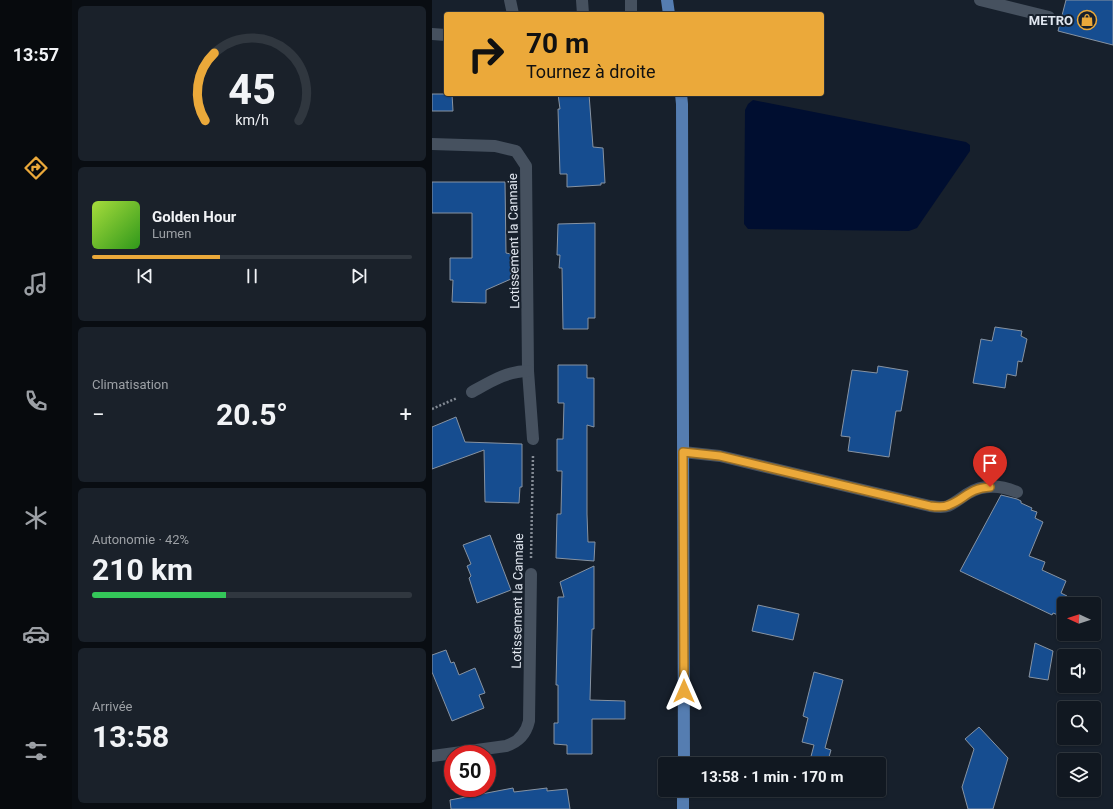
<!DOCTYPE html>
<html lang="fr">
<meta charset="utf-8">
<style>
:root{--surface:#111821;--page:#1a212a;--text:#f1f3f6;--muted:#9ca0a5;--line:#30373f;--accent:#eba93a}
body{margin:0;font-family:Roboto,sans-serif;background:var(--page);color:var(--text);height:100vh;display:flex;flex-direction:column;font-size:15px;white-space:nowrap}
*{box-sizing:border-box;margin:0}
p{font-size:13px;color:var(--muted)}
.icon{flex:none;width:22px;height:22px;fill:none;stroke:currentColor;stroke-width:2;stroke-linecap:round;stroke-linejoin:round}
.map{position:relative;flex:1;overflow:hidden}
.side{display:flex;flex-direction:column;gap:6px;padding:6px;background:#090d12;width:360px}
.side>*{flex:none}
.top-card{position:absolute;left:12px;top:12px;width:380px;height:84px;border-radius:4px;box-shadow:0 1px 3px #0004,0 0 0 1px var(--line);background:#eba93a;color:#111;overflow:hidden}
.needle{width:26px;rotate:273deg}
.controls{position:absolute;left:625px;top:597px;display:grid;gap:8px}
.controls a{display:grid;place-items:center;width:44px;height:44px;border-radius:4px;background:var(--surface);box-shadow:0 1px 3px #0004,0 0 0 1px var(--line);font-size:20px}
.speed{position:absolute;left:12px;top:745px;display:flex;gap:8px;font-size:20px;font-weight:700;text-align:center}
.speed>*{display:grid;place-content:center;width:52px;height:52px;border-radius:50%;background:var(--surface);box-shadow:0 1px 3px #0004,0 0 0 1px var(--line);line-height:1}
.speed .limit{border:6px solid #d22;background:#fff;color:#111}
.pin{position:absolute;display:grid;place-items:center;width:34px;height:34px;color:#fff;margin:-41px -17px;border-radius:50% 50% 50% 0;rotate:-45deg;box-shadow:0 0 4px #0007}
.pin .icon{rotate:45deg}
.me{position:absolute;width:44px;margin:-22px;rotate:0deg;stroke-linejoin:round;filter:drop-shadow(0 0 3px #0008)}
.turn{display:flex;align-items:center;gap:14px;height:84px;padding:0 16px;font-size:18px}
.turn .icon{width:52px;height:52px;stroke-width:2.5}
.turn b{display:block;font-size:28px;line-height:34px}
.big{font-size:30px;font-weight:700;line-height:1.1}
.side .tile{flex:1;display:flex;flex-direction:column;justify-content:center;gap:6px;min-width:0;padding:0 14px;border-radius:6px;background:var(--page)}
.side .dial{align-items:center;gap:0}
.dial svg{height:104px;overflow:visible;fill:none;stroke:var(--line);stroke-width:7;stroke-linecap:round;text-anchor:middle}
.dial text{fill:var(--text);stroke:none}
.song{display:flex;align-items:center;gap:12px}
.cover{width:48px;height:48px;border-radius:6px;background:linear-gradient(135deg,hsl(80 70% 55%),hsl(110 70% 35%))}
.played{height:4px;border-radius:2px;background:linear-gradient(90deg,var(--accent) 40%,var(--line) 40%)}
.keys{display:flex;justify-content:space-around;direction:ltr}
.heat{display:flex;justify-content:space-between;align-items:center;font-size:22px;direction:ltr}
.charge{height:6px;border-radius:3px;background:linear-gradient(90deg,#34c759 42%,var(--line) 0)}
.trip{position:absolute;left:226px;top:757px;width:228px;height:40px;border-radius:4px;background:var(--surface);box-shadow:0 1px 3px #0004,0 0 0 1px var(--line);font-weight:700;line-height:40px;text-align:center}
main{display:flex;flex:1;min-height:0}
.dock{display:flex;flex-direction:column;width:72px;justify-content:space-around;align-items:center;background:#070a0d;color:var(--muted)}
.dock .icon{width:28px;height:28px}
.dock .active{color:var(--accent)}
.dock b{font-size:18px;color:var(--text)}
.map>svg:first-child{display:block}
</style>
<main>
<nav class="dock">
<b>13:57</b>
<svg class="icon active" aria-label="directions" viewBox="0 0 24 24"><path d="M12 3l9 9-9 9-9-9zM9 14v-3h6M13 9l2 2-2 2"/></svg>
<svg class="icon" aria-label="music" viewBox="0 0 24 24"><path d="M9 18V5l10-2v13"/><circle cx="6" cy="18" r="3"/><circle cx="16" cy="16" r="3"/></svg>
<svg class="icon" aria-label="phone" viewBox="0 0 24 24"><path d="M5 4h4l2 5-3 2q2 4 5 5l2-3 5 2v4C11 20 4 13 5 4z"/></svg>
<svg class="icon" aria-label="climate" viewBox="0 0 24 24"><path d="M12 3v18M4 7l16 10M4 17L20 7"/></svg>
<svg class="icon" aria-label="car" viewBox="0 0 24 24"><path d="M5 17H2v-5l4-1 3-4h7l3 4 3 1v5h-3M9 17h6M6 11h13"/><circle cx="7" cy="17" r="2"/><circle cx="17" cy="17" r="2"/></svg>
<svg class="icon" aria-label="filters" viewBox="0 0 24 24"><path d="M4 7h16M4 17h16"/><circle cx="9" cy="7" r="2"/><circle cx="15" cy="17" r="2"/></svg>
</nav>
<section class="side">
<div class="tile dial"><svg viewBox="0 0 100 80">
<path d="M14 69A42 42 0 1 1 86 69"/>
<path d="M14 69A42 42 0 0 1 21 17" stroke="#eba93a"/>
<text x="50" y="56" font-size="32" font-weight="700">45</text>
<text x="50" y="72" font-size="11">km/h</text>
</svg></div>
<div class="tile">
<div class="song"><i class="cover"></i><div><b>Golden Hour</b><p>Lumen</p></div></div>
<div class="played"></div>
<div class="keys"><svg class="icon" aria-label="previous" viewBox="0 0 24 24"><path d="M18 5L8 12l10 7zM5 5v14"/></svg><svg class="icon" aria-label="pause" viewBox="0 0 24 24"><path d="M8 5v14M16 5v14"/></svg><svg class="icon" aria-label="next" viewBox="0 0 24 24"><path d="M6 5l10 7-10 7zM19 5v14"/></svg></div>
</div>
<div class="tile"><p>Climatisation</p>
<div class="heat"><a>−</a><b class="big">20.5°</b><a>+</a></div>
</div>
<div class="tile"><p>Autonomie · 42%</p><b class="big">210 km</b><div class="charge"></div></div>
<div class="tile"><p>Arrivée</p><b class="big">13:58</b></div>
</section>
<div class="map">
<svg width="681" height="809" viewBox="0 0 681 809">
<rect width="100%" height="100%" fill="#17202c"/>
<polygon fill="#000e30" points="321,100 534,142 538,145 538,151 485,228 477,231 316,229 312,224 313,110 316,104"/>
<g fill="#164d90" stroke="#8793a2">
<polygon points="634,0 681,0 681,45 626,31"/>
<polygon points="0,94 20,94 21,111 0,111"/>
<polygon points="126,94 157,94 161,147 171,148 173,183 169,183 169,185 135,187 135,174 128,174 126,109 128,109"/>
<polygon points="0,182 73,182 74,253 79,254 79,279 54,290 54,303 20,302 21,280 18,280 18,258 40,258 40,213 0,213"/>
<polygon points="163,223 163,318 156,318 156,329 131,329 130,268 127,268 128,255 125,255 126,224"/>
<polygon points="563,327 590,331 589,336 595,339 590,362 586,361 584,376 575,374 573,388 541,383 549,339 560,341"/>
<polygon points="126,365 155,365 155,378 162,378 162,427 155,425 155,514 156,542 163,542 162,561 124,558 125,514 129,514 130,471 125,471 125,439 131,439 132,403 126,403"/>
<polygon points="446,366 476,371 469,411 464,411 457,457 416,451 418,437 409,436 420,370 445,373"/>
<polygon points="24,417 33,442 90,444 90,487 88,487 87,503 53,502 52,450 0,469 0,427"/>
<polygon points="569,495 585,499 589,501 589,503 600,508 599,510 605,512 603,518 611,522 597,556 613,562 610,570 634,581 629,593 635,596 626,615 621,613 620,615 528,571"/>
<polygon points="58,535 79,590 45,603 37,578 39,576 35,566 39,564 31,545"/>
<polygon points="162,566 162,629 160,629 158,700 193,701 193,719 160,719 160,754 135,754 135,745 122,744 122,723 126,723 126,685 124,685 126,597 132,597 128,582"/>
<polygon points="326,605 367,614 361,640 320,631"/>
<polygon points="603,643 621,651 616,680 597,677"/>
<polygon points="14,650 19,663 22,662 27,675 43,668 53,693 47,695 52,708 20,721 0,672 0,655"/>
<polygon points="382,672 411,680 393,748 399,750 395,764 377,764 382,745 370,742 376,718 371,716"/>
<polygon points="547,727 576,758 561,809 536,809 530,787 542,749 533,739"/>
<polygon points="81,788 82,792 115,788 115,791 135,789 138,809 19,809 18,800"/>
</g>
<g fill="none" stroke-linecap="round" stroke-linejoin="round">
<g stroke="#848b95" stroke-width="2.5" stroke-dasharray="2 2" stroke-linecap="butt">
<polyline points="0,409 25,398"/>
<polyline points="99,558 101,455"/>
</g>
<g stroke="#46515f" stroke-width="12">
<polyline points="78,0 81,14"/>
<polyline points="150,0 151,14"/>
<polyline points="199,0 199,14"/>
<polyline points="548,0 617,17"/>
<polyline points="0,34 14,35"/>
<polyline points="0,144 63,146 84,151 94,166 96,371 101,439"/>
<path d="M40 392C58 382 75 371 96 371"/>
<path d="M251 452 288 456 498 506C504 507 511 508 516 506 523 503 529 498 535 494 551 484 568 485 585 492"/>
<path d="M0 756 74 746C87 742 94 734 97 721L99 574"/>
</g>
<g stroke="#557db1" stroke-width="12">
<polyline points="235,0 237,14"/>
<polyline points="249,94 250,104 252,764"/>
<polyline points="251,809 251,790"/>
</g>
</g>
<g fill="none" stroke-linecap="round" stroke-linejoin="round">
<g stroke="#996e26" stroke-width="10">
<path id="route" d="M252 691 251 452 288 456 498 506C504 507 511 508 517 505 533 499 537 488 558 487"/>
</g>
<use href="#route" stroke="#eba93a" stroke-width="7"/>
</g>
<defs>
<g id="shop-ring" transform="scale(1)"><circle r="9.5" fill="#17202c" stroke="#eba93a" stroke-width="1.5"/><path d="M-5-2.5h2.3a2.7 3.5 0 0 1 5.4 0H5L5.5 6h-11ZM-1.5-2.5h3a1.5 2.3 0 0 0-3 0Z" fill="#eba93a"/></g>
</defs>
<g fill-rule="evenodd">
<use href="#shop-ring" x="655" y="20"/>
</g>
<g text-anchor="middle" stroke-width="4" stroke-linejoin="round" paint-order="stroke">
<g font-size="13" font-weight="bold" fill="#e1e7f0" stroke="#17202c" text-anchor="end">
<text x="641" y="25">METRO</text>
</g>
<g font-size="13" fill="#e1e7f0" stroke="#17202c">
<text transform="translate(81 241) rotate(-91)" y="5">Lotissement la Cannaie</text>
<text transform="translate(85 601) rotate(-89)" y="5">Lotissement la Cannaie</text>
</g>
</g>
</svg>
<div class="controls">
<a><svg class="needle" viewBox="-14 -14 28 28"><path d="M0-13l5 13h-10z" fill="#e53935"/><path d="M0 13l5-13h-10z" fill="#9ca0a5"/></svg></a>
<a><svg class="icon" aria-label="sound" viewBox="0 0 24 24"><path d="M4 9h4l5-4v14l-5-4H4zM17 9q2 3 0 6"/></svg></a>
<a><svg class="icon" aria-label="search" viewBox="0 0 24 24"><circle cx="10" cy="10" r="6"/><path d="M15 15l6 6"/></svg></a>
<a><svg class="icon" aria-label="layers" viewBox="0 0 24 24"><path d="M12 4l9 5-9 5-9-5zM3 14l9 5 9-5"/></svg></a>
</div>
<div class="speed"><div class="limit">50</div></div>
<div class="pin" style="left:558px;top:487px;background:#d93025"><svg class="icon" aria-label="arrive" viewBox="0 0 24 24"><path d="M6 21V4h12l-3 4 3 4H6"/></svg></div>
<svg class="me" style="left:252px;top:691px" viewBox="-20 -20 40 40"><path d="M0-17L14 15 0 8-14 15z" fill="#eba93a" stroke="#fff" stroke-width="4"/></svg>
<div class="trip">13:58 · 1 min · 170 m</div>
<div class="top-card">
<div class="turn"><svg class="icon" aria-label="right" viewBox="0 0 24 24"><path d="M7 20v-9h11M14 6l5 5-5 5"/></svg><div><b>70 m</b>Tournez à droite</div></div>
</div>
</div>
</main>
